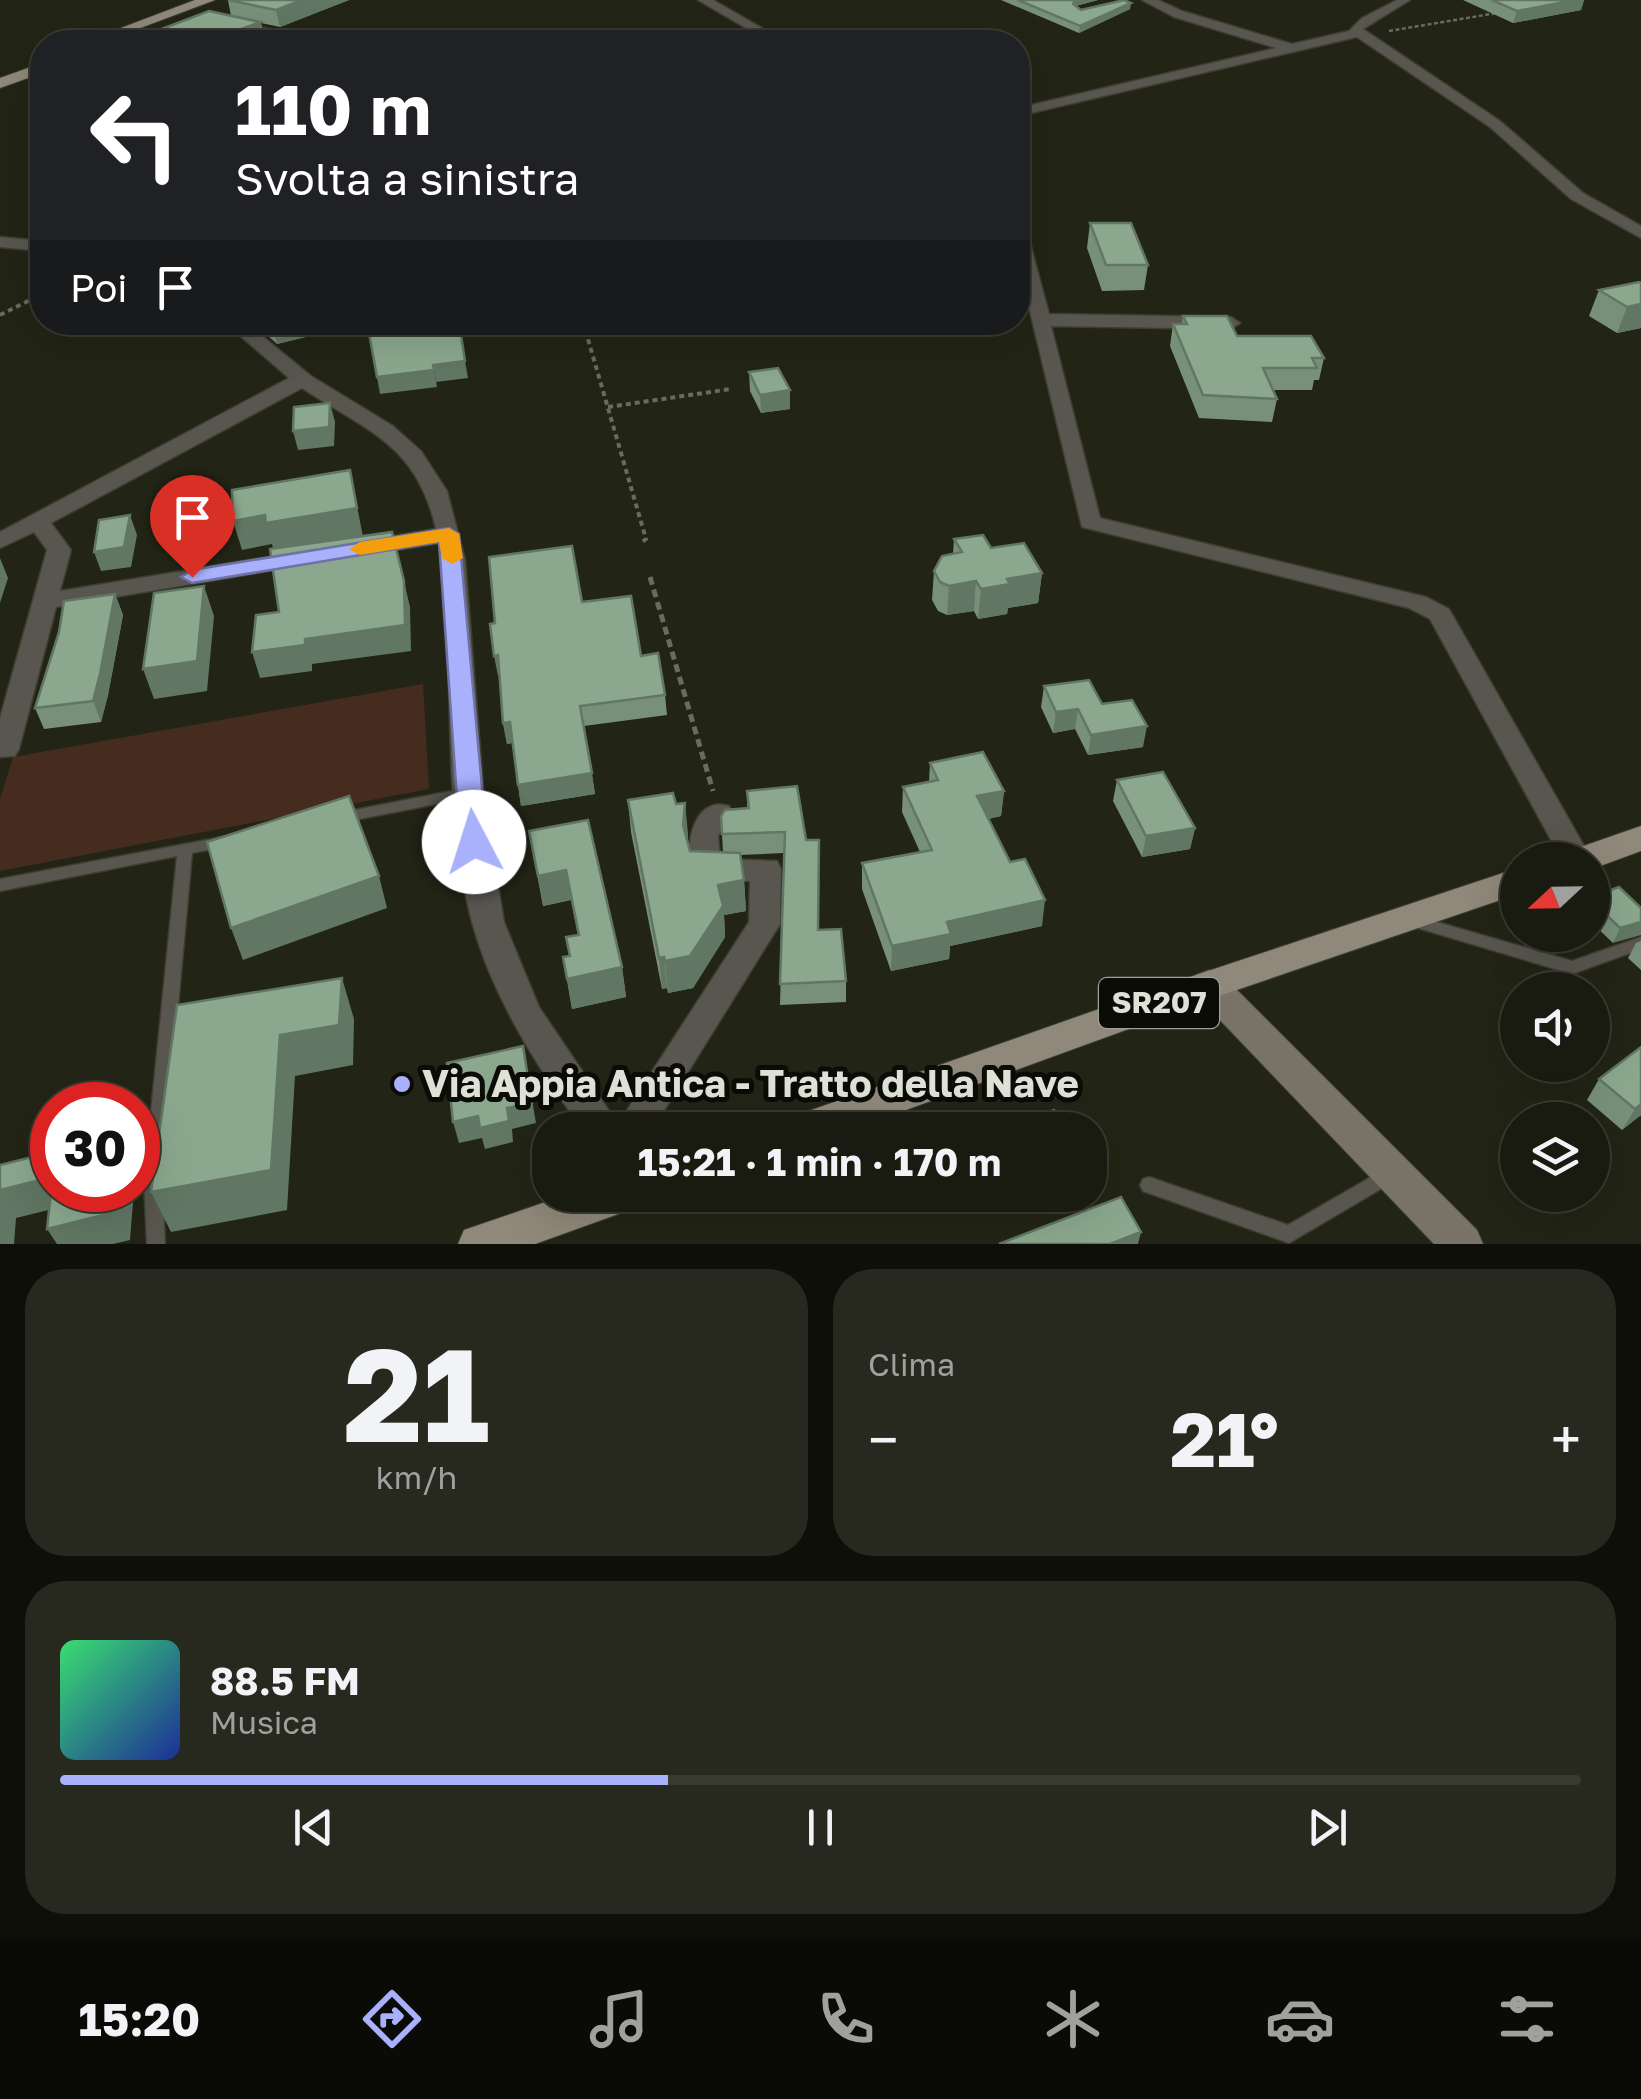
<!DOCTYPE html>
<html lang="it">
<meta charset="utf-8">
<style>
:root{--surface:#1a1b10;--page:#27281e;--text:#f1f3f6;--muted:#9fa19f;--line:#383930;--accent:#a9b0fc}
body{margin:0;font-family:"Golos Text",sans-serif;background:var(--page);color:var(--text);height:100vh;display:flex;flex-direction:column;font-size:38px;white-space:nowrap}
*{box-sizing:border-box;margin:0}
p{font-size:32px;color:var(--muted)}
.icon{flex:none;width:55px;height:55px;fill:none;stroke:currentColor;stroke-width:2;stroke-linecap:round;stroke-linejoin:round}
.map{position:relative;height:1244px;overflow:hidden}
.details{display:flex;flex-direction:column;gap:25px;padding:25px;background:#0e0f09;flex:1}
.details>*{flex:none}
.guide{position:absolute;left:30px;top:30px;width:1000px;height:305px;border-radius:40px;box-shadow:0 10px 40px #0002,0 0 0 2px var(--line);background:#202124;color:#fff;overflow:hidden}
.needle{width:65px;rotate:248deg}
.controls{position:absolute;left:1500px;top:842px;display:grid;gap:20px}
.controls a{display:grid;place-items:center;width:110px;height:110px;border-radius:50%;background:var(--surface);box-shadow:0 10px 40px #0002,0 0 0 2px var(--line);font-size:50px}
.speed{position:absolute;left:30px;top:1082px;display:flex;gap:20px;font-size:50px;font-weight:700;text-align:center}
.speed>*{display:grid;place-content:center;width:130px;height:130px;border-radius:50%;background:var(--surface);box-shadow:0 10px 40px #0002,0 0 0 2px var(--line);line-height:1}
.speed .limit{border:15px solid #d22;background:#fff;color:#111}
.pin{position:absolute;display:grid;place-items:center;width:85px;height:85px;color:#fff;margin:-102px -42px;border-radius:50% 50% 50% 0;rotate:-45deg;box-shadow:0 0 10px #0007}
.pin .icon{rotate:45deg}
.me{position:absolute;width:110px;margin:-55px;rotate:355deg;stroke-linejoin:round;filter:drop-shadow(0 0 8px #0008)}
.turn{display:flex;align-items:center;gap:35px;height:210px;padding:0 40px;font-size:45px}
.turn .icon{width:130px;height:130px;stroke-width:2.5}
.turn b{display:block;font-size:70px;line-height:85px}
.then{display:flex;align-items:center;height:95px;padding:0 40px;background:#0003;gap:20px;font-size:38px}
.big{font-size:75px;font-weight:700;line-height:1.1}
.details .tile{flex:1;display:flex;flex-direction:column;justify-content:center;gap:15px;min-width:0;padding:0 35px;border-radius:40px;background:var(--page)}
.details .dial{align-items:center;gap:0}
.dial b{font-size:130px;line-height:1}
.song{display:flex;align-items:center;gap:30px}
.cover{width:120px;height:120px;border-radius:15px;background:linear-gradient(135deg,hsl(140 70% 55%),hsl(230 70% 35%))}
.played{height:10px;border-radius:5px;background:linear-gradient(90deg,var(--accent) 40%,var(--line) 40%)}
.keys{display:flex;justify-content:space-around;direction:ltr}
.heat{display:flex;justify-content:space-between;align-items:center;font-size:55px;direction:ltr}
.details .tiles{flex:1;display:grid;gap:25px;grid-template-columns:1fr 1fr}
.tile:last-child{grid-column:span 2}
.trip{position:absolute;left:532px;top:1112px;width:575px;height:100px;border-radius:40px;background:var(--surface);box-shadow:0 10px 40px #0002,0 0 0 2px var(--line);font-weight:700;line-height:100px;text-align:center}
.tabs{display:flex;height:160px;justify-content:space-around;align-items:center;background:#0a0b06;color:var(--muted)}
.tabs .icon{width:70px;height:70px}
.tabs .on{color:var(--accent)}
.tabs b{font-size:45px;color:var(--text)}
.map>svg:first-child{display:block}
</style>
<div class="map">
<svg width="1641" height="1244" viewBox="0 0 1641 1244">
<rect width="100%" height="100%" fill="#222415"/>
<polygon fill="#462c1f" points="423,684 429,789 0,871 0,799 13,757"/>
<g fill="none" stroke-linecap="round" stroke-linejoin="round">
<g stroke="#3c3e30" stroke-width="3">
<g id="service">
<polygon points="247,25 286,32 289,34 286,36 245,28"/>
<polygon points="467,788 472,789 474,793 472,797 339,823 334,822 332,818 334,814 339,813"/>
<polygon points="222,837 227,838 229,842 227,846 192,853 162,1181 165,1244 147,1244 144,1181 177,856 0,891 0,879"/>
<polygon points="1413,915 1572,961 1641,937 1641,949 1572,974 1408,925 1405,921 1408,917"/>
<polygon points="1390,1166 1396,1168 1399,1174 1396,1180 1289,1243 1143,1191 1140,1185 1143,1179 1149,1177 1288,1225"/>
</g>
</g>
<g stroke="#3c3e30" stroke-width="3">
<g id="minor">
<polygon points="698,0 713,0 786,42 770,42"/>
<polygon points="1142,0 1158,0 1182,11 1292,44 1349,31 1362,18 1397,0 1410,0 1363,29 1500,121 1583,193 1641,226 1641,238 1571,199 1490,127 1357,37 1018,116 1018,108 1276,48 1174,17"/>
<polygon points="1018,223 1026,228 1049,314 1231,317 1240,323 1231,329 1051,326 1100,518 1426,597 1449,609 1592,860 1562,860 1430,619 1409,608 1082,527 1018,262"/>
<polygon points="0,237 42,241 42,251 0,247"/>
<path d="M224 322H245L311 376 393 426 421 451 447 491 465 560 484 801 504 922 539 1007 618 1124 749 922 750 881 695 879C682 854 691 794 729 806L733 813 718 836 720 859 777 861 781 869 780 924 652 1130H583C537 1067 493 998 472 922 439 799 458 668 439 543L365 555 353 548 365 541 436 529C416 443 368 432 302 388L51 523 71 550 60 591 306 551 318 558 314 563 56 607 19 749 15 756 0 757V718L47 550 34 532 0 548V532L289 378Z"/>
</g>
</g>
<g stroke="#3c3e30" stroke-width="2">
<polygon id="secondary" points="1209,970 1222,975 1477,1230 1483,1244 1434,1244 1196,995 1191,985 1196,975"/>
</g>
<g stroke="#3c3e30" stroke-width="2">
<g id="primary">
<polygon points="195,0 215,0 103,42 84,42"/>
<polygon points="42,63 42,73 0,88 0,78"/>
<polygon points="1641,826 1641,851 1592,869 1592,860 1565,860 1569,851"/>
<polygon points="1518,868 1518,894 1222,995 851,1130 784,1130 789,1118 803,1113 1196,975"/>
<polygon points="566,1195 641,1195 635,1208 535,1244 458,1244 464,1230"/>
</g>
</g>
<polyline stroke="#696b5e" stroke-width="2.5" stroke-dasharray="4 2.5" stroke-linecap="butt" points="1389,31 1497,13"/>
<g stroke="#696b5e" stroke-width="4" stroke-dasharray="5 4" stroke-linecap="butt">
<polyline points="0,315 42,294"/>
<polyline points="583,322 646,539 640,544"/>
<polyline points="608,407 731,389"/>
</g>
<polyline stroke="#696b5e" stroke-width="5" stroke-dasharray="8 5" stroke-linecap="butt" points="650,577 713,791"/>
<use href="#service" fill="#59554f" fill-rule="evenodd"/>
<use href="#minor" fill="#59554f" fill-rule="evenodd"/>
<use href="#secondary" fill="#787267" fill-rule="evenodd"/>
<use href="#primary" fill="#90887a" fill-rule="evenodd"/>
</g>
<g fill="#78907a">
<polygon points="228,0 349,0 280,27 261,23 264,36 246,42 168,42 164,28 231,16"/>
<polygon points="1001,0 1098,0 1076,6 1081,10 1130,9 1079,33"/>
<polygon points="1463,0 1584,0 1581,10 1513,23"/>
<polygon points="1090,223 1148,265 1144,290 1102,291 1087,248"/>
<polygon points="1641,283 1641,328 1617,333 1589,316 1599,290"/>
<polygon points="1183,316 1237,336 1324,358 1319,380 1314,380 1312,390 1273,390 1277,399 1272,422 1199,418 1170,346 1173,324 1182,324"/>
<polygon points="264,322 316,322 318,334 277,344 267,335"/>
<polygon points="749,372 790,409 761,413 750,391"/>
<polygon points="954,539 991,548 1042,573 1038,603 1008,608 1007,614 978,619 974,611 947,615 938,611 932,600 934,571 953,554"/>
<polygon points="115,594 123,615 108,695 101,722 44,729 35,708"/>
<polygon points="582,602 641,656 665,695 667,715 584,726 595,794 521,806 512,743 507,744 503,723 500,676 498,676"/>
<polygon points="1044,686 1102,704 1143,747 1088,755 1075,729 1053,733 1041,707"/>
<polygon points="930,763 1004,791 1001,816 988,819 1042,926 950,946 949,959 891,971 862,889 862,863 920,852 902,812 903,787 929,782"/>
<polygon points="1117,780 1195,828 1190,849 1142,857 1113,801"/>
<polygon points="797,786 819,930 846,981 846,1002 780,1005 784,853 740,855 744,880 746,911 724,915 725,937 693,988 668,993 667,988 662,989 631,832 628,800 676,804 688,834 687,840 690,851 723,852 721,816 747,808 747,791"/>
<polygon points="588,820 622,967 626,997 572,1009 563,957 569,956 578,935 571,900 543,906 529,831"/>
<polygon points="1592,897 1641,908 1613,943 1592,923"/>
<polygon points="1641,941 1641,970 1628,958 1636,943"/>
<polygon points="1599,1079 1641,1115 1622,1130 1587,1100"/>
</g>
<g fill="#617663">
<polygon points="302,0 349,0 280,27 276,10"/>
<polygon points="1075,0 1098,0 1075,6 1073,4"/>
<polygon points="1575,0 1584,0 1581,10 1513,23 1517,11"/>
<polygon points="1131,3 1130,9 1079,33 1080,26"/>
<polygon points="260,22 264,36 246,42 213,42 212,40"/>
<polygon points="1641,304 1641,328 1617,333 1627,307"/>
<polygon points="291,322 316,322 318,334 277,344 273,327"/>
<polygon points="465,361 468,378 436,382 433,365"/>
<polygon points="434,370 437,387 380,394 377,377"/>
<polygon points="790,390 790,409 761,413 760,395"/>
<polygon points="330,403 335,422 334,446 298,450 293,431"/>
<polygon points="350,470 363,537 274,552 272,544 242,550 233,521"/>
<polygon points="130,515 137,535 131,567 101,571 94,552"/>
<polygon points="0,558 8,578 0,603"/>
<polygon points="1042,573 1038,603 1008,608 1007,614 978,619 981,589 1007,579"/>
<polygon points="404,581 410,607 411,651 312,664 312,671 260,678 252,652 305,639"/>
<polygon points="976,581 974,611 947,615 949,586"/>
<polygon points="204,586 214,616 207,691 154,699 143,669"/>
<polygon points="115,594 123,615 108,695 101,722 93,701"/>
<polygon points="498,655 502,676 498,676 494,656"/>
<polygon points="1078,709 1075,729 1053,733 1056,712"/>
<polygon points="510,722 513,743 507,744 503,723"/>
<polygon points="1147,726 1143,747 1088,755 1091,735"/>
<polygon points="592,773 595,794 521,806 518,785"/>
<polygon points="1004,791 1001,816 975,822 977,796"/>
<polygon points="685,803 688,834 686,856 683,825"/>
<polygon points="1195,828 1190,849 1142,857 1146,836"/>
<polygon points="566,870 571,900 543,906 538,876"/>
<polygon points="379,876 387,908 243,960 231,928"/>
<polygon points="744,880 746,911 724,915 725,937 693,988 668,993 665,961 718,885"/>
<polygon points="1045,900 1042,926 950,946 949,959 891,971 892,946 947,922"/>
<polygon points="1641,922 1641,935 1613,943 1620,928"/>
<polygon points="664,957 667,988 662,989 659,958"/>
<polygon points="622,967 626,997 572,1009 567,979"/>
<polygon points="342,978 354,1019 353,1065 295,1076 287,1210 171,1232 151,1192 280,1035"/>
<polygon points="523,1046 536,1123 512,1129 513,1142 485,1149 482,1138 459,1143 453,1122 507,1108"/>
<polygon points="1641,1104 1641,1115 1622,1130 1635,1109"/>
<polygon points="52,1177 69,1205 16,1218 14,1244 0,1244 0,1183"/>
<polygon points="117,1190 134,1190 130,1240 113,1244 57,1244 47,1229"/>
<polygon points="936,1195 949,1195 935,1200"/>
<polygon points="1141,1232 1138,1244 1110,1244"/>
</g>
<g fill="#8ba88e" stroke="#617663" stroke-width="2.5">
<polygon points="228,0 302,0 276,10"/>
<polygon points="1018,0 1075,0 1073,4 1081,10 1124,0 1131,3 1080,26"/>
<polygon points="1492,0 1575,0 1517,11"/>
<polygon points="209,11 260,22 212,40 164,28"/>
<polygon points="1090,223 1131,223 1148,265 1106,265"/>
<polygon points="1639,282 1641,283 1641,304 1627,307 1599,290"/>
<polygon points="1183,316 1227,316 1237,336 1311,336 1324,358 1312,358 1317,368 1263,368 1277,399 1203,395 1173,324 1187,324"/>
<polygon points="268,322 291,322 273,327"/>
<polygon points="367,322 459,322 465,361 433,365 434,370 377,377"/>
<polygon points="778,368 790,390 760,395 749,372"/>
<polygon points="330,403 329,427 293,431 294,407"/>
<polygon points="350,470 357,508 266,523 265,515 233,521 232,490"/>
<polygon points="130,515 124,547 94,552 99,520"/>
<polygon points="392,532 404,581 405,625 305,639 305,645 252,652 256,615 279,612 270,549"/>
<polygon points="983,535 991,548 1024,543 1042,573 1007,579 1010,584 981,589 976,581 949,586 940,582 934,571 942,556 962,552 954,539"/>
<polygon points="572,546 582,602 631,596 641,656 658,653 665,695 580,706 592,773 518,785 510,722 503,723 498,655 494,656 490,624 495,623 489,557"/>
<polygon points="204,586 197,661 143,669 154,593"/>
<polygon points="115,594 100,674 93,701 35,708 59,632 64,601"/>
<polygon points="1089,680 1102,704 1132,700 1147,726 1091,735 1078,709 1056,712 1044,686"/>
<polygon points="983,752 1004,791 977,796 1010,862 1025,859 1045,900 947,922 951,934 892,946 862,863 932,850 903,787 938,780 930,763"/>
<polygon points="1163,772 1195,828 1146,836 1117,780"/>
<polygon points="797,786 806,840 819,840 818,930 841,929 846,981 780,984 785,832 722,834 721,816 725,810 749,808 747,791"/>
<polygon points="673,793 676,804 685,803 683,825 690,851 740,853 744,880 718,885 723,906 690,956 665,961 664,957 659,958 628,800"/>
<polygon points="349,796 379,876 231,928 207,842"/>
<polygon points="588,820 622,967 567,979 563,957 570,956 566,937 579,935 566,870 538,876 529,831"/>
<polygon points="1619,887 1641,908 1641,922 1620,928 1592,901 1592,897"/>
<polygon points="342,978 339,1025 280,1035 271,1170 151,1192 177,1005"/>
<polygon points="523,1046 532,1103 507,1108 509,1121 480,1128 478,1116 453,1122 447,1063"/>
<polygon points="1641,1047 1641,1104 1635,1109 1599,1079"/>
<polygon points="1054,1110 1065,1130 1001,1130"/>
<polygon points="52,1152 52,1177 0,1190 0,1165"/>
<polygon points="52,1182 52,1190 117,1190 115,1212 47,1229"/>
<polygon points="1121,1197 1141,1232 1110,1244 999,1244"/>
</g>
<polygon fill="#a9b0fc" stroke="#6e72a4" stroke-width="2.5" points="449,528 459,534 487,842 483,849 464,849 460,842 439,542 192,583 181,577 192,570"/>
<polygon fill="#f59e0b" points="449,528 459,534 463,558 452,564 442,558 439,542 360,555 349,549 360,542"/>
<circle fill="#a9b0fc" stroke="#0b0c06" stroke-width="4" cx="402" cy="1084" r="10"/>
<g text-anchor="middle" stroke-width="10" stroke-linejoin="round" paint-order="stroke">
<rect fill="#0b0c06" stroke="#9fa198" stroke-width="2.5" x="1099" y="978" width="120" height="50" rx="8"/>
<g font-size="30" font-weight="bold" fill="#dfe1d7">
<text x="1159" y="1013">SR207</text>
</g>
<g font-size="38" font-weight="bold" fill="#dfe1d7" stroke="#0b0c06" text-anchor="start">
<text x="422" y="1097">Via Appia Antica - Tratto della Nave</text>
</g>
</g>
</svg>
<div class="controls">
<a><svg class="needle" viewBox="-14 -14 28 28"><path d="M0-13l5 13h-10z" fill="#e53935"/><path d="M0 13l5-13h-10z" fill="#9fa19f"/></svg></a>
<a><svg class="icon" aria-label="sound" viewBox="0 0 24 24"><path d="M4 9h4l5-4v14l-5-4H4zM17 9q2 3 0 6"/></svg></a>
<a><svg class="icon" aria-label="layers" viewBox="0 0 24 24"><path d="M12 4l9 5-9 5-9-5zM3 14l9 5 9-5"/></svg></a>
</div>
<div class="speed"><div class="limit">30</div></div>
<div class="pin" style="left:192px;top:577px;background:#d93025"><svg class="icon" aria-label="arrive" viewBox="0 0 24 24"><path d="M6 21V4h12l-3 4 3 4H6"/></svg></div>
<svg class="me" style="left:474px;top:842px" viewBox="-20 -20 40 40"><circle r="19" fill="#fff"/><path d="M0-13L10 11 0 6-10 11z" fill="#a9b0fc"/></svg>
<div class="trip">15:21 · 1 min · 170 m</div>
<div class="guide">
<div class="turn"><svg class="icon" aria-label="left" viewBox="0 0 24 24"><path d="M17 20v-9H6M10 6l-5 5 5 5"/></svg><div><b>110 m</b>Svolta a sinistra</div></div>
<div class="then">Poi<svg class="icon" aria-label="arrive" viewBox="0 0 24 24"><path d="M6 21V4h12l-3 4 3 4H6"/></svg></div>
</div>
</div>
<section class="details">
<div class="tiles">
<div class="tile dial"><b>21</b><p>km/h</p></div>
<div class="tile"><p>Clima</p>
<div class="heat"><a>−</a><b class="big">21°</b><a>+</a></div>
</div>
<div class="tile">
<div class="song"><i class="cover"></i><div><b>88.5 FM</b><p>Musica</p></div></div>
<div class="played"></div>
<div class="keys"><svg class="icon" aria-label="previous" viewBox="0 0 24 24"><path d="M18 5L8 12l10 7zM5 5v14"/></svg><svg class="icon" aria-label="pause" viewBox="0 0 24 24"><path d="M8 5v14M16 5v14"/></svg><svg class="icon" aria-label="next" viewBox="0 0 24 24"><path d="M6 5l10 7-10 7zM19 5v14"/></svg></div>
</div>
</div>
</section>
<nav class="tabs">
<b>15:20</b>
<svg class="icon on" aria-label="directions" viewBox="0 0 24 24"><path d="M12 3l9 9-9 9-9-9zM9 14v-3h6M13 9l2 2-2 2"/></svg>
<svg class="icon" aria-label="music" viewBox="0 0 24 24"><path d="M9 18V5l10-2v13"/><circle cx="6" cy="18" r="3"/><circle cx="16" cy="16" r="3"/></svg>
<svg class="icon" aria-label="phone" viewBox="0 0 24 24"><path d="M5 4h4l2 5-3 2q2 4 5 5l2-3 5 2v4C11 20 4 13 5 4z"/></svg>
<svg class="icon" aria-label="climate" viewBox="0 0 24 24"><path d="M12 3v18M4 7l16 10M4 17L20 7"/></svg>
<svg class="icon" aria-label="car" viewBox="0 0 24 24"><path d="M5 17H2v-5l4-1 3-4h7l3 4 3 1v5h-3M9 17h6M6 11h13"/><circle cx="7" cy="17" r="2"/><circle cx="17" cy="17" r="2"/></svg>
<svg class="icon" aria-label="filters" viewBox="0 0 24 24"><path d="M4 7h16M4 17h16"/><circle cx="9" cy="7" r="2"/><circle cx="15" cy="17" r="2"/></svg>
</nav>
